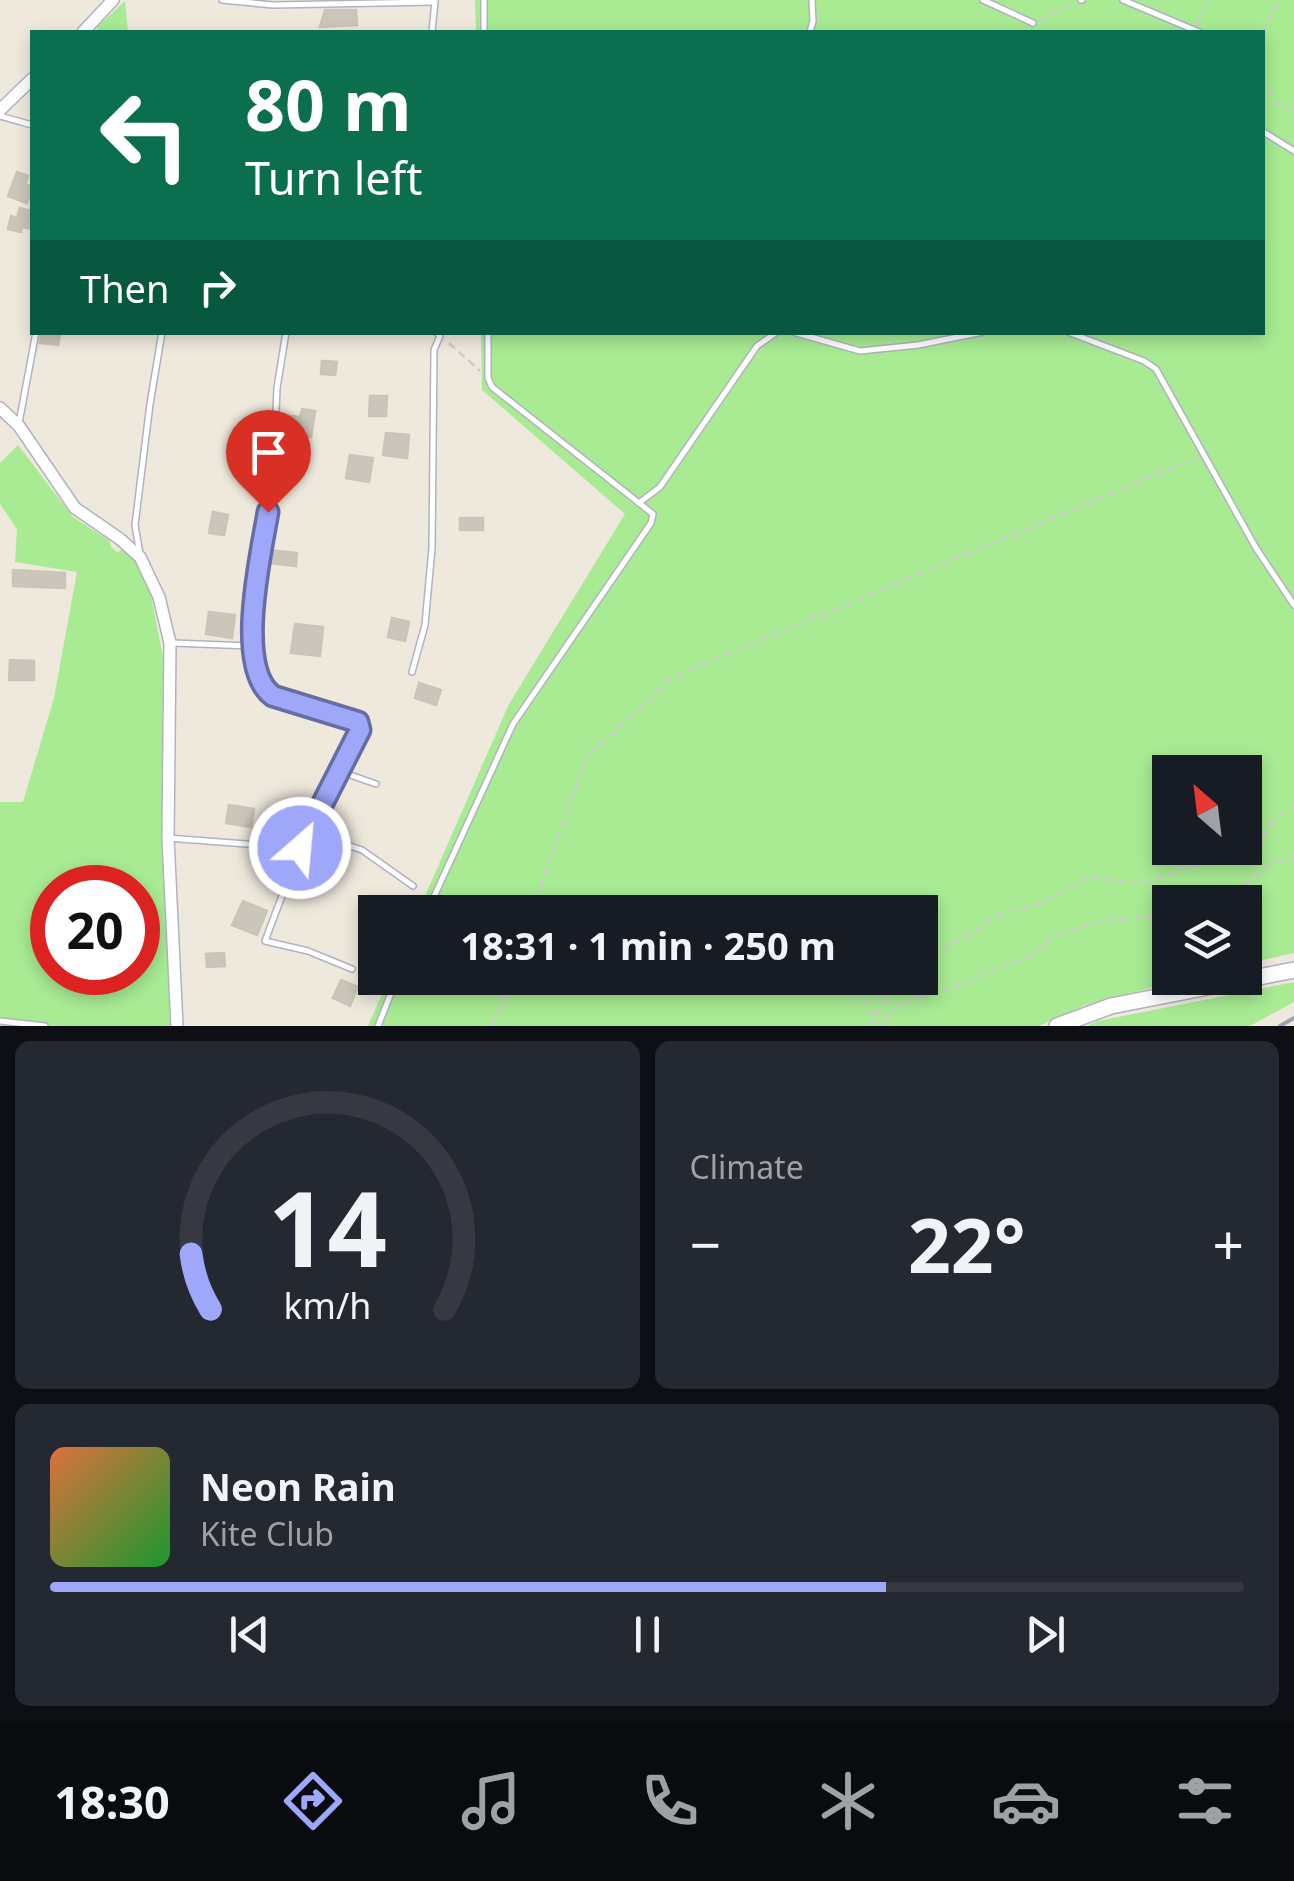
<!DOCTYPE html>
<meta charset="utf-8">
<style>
:root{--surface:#171b24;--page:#242831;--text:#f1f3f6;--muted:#9ea1a6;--line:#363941;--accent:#9ea7fa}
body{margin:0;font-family:"Noto Sans",sans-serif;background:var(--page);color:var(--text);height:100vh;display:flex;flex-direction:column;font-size:38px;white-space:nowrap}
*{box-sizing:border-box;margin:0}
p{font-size:32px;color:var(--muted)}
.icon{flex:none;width:55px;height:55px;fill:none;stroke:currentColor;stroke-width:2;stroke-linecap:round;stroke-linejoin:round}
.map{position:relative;height:1026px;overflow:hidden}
.side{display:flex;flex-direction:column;gap:15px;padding:15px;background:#0d0f14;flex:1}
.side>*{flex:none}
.top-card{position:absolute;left:30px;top:30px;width:1235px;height:305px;border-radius:0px;box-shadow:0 5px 15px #0003;background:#0b6e4f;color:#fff;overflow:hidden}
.needle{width:65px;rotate:332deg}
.tools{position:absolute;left:1152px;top:755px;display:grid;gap:20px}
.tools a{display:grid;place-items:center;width:110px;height:110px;border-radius:0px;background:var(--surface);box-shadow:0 5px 15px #0003;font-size:50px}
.speed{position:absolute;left:30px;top:865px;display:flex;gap:20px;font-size:50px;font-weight:700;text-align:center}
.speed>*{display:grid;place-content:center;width:130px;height:130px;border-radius:50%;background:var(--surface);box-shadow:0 5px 15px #0003;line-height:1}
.speed .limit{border:15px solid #d22;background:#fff;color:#111}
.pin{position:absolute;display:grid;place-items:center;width:85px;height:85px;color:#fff;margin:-102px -42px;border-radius:50% 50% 50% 0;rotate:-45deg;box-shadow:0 0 10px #0007}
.pin .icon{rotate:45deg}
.me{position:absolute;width:110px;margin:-55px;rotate:27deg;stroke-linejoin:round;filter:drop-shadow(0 0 8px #0008)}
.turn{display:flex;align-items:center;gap:35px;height:210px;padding:0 50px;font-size:45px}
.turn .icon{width:130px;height:130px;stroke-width:2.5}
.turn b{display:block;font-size:70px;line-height:85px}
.then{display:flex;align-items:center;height:95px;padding:0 50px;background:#0003;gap:20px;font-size:38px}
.big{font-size:75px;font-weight:700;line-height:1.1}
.side .card{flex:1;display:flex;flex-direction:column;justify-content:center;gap:15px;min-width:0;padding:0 35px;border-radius:15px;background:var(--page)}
.side .dial{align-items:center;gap:0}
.dial svg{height:260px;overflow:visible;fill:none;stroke:var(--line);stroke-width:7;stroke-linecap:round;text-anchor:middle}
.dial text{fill:var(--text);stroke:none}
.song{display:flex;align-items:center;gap:30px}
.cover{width:120px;height:120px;border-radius:15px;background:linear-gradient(135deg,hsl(20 70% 55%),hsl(130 70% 35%))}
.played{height:10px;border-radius:5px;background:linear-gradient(90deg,var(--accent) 70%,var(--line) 70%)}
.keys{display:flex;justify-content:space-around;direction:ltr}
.heat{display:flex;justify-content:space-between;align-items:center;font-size:55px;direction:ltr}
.side .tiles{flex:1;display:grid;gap:15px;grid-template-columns:1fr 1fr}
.card:last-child{grid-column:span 2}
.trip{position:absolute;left:358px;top:895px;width:580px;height:100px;border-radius:0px;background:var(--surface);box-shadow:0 5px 15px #0003;font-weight:700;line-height:100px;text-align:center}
.menu{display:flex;height:160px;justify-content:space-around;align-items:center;background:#090b0e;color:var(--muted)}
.menu .icon{width:70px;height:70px}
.menu .current{color:var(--accent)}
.menu b{font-size:45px;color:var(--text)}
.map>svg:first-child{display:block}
</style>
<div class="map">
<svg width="1294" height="1026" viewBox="0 0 1294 1026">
<rect width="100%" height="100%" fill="#efe9dd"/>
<g fill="#a8eb93" fill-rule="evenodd">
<path d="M475 0H1294V953L1245 964V902H1170V978H1190L1085 1005 1039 1026H368L389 978H920V912H418L509 704 625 514 482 390 481 333 1262 332V32H476ZM1170 772H1245V848H1170Z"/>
<polygon points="125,1 128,32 96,32 98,26"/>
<path d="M18 445 73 517 110 541 111 547 118 553 122 549 137 560 150 590 163 657 162 828 170 1026H0V802H23L54 698 77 572 15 562 17 529 0 504V463ZM52 888H138V972H52Z"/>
<polygon points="1294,982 1294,1002 1250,1026 1087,1026 1098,1021"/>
</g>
<g fill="#cac6bc" stroke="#cbc5b6" stroke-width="2.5">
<polygon points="325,10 356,10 357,25 320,27"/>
<polygon points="17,172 28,176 25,184 32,187 27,203 8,196"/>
<polygon points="20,208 31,211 29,220 32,223 32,229 22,227 21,232 8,229 11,216 17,218"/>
<polygon points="42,332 60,334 58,345 40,343"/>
<polygon points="322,361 337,362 335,375 321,374"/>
<polygon points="370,396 387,396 386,416 369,416"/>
<polygon points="302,409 315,411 311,437 282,432 285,415 300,417"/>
<polygon points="386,433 409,435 407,458 383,455"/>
<polygon points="350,455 373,458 369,482 346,478"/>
<polygon points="213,512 228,515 224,535 209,533"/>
<rect x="460" y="518" width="23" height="12"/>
<polygon points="269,550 297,553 296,566 268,563"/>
<polygon points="13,570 65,573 65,588 13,586"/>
<polygon points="209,612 235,615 232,638 206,634"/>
<polygon points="392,618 409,622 405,641 388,637"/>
<polygon points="295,624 323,627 320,656 291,653"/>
<polygon points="10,660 34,661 34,680 9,680"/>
<polygon points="419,683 441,690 436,705 415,698"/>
<polygon points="229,805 254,809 251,827 226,823"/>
<polygon points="243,901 267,911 257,935 232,925"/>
<polygon points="224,953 225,966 207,967 206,954"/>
<polygon points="341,980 358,987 350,1006 333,998"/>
</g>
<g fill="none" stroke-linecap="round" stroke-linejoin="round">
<g stroke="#b1b2c1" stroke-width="8">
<g id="lane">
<polyline points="222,0 273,5 435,2"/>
<polyline points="484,0 484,32"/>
<polyline points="983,0 1033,23"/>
<polyline points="1081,0 1082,0"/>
<polyline points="1123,0 1199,32"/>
<polyline points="432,32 435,1"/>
<polyline points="810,32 813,21 812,0"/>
<polyline points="0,116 32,125"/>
<polyline points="1262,131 1294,151"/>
<polyline points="286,332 277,388 273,481 258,572 251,646 260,681 266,692 273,697 358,722 360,730 300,848 265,941 308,951 352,969"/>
<polyline points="793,332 860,351 918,345 983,332"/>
<polyline points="1068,332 1144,361 1156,369 1256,548 1294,605"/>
<polyline points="19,423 36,332"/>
<polyline points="639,503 660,487 757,346 777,332"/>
<polyline points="140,554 135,525 150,404 162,332"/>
<polyline points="173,643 251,646"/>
<polyline points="412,672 425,625 432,548 434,350 440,336 436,332"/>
<polyline points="339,771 376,784"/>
<polyline points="308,832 362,850 413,886"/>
<polyline points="168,838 300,848"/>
<polyline points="427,912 513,724 651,523 653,514 492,387 488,378 488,332"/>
<polyline points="0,1021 45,1026"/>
<polyline points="378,1026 397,978"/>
</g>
</g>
<g stroke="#b1b2c1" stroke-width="14">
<g id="street">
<polyline points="83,32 113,0"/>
<polyline points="0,110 32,79"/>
<polyline points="0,408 19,426 75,508 120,539 140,557 159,597 170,643 168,838 177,1026"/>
</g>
</g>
<g stroke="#b1b2c1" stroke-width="18">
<polyline id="secondary" points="1057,1026 1111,1006 1294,970"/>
</g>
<g stroke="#ccc" stroke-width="2.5" stroke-dasharray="8 5" stroke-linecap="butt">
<polyline points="1039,20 1072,4"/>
<polyline points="1197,25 1208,0"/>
<polyline points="1261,32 1281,0"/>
<polyline points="1262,78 1274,100 1294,114"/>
<polyline points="449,343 480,371"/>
<polyline points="1209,902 1243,886 1271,865 1294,857"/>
<polyline points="532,912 586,757 674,677 1198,457"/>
<polyline points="920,964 928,956 974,932 994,916 1038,904 1089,877 1137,883 1153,882 1176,871 1239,857 1251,850 1281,813 1294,808"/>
<polyline points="849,978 881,1026 887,1016 899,1006 969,982 994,968 1026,959 1054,936 1098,922 1144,917 1170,917"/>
<polyline points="493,1026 510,978"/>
<polyline points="870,1026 883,1003 907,978"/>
</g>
<use href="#lane" stroke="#fff" stroke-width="5"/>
<use href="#street" stroke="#fff" stroke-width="11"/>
<use href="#secondary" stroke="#fff" stroke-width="15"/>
<polyline stroke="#9e9fb8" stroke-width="4" points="1280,1026 1294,1018"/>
</g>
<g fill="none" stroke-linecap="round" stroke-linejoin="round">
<g stroke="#676da2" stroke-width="25">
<path id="route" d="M268 512C261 554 234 668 273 696L358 722 360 730 300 848"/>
</g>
<use href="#route" stroke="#9ea7fa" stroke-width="18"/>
</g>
</svg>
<div class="tools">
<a><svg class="needle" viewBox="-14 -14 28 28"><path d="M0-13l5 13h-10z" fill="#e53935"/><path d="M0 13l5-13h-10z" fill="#9ea1a6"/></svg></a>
<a><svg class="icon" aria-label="layers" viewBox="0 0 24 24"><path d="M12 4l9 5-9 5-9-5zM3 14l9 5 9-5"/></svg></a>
</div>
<div class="speed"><div class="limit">20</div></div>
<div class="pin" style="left:268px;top:512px;background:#d93025"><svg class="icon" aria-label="arrive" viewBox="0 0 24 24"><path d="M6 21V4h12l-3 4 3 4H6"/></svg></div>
<svg class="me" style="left:300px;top:848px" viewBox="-20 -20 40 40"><circle r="17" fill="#9ea7fa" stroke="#fff" stroke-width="3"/><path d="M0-11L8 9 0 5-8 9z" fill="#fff"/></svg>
<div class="trip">18:31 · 1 min · 250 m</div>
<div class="top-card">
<div class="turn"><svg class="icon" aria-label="left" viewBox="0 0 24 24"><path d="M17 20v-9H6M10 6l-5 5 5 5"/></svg><div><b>80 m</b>Turn left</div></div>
<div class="then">Then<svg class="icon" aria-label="right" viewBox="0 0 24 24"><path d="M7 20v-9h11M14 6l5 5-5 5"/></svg></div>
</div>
</div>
<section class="side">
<div class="tiles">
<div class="card dial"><svg viewBox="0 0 100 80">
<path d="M14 69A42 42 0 1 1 86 69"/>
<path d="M14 69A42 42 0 0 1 8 52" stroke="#9ea7fa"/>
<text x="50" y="56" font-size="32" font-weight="700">14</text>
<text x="50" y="72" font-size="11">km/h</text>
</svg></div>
<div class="card"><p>Climate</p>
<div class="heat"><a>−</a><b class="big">22°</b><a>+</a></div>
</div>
<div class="card">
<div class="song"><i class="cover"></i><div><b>Neon Rain</b><p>Kite Club</p></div></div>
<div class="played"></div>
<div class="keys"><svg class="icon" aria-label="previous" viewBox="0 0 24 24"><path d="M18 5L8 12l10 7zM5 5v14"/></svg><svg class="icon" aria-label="pause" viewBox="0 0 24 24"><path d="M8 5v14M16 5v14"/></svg><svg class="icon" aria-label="next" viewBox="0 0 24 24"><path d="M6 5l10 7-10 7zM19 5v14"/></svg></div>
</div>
</div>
</section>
<nav class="menu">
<b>18:30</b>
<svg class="icon current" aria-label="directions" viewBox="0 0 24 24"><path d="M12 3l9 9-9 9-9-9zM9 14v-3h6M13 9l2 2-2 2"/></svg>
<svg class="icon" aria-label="music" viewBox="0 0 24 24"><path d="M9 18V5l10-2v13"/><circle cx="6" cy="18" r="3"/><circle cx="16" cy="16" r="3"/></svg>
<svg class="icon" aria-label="phone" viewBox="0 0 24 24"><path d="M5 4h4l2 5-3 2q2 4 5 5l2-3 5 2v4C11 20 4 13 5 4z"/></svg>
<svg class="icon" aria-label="climate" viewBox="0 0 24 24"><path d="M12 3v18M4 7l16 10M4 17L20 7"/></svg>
<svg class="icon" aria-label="car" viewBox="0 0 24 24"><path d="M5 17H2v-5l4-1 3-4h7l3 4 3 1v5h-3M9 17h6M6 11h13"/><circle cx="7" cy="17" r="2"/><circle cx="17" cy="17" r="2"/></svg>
<svg class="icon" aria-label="filters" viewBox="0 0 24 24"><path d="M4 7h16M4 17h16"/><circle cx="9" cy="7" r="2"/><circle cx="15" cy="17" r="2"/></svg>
</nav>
